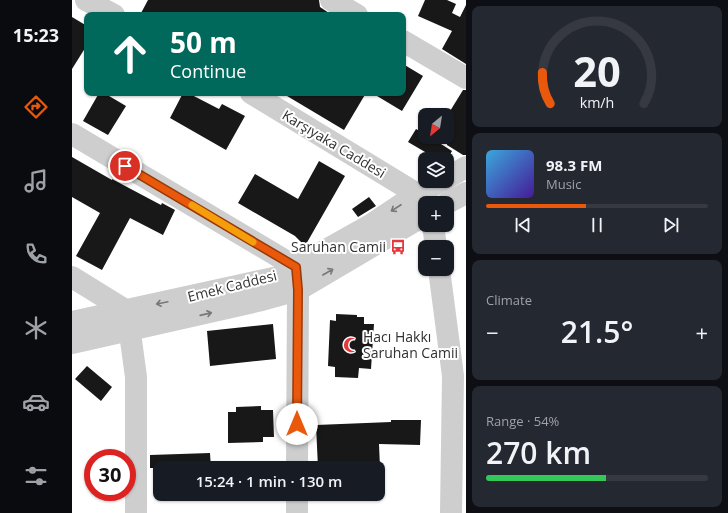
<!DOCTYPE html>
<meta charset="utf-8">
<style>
:root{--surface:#171b24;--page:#242831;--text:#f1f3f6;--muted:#9ea1a6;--line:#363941;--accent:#ea580c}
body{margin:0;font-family:"Open Sans",sans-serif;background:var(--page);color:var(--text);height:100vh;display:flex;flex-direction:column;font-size:15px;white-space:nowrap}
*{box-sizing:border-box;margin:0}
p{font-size:13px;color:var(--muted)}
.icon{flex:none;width:22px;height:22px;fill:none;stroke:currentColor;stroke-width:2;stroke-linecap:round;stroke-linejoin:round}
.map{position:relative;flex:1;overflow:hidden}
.details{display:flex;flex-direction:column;gap:6px;padding:6px;background:#0d0f14;width:262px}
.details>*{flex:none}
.banner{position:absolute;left:12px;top:12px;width:322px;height:84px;border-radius:8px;box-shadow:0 1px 3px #0004;background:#00695c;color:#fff;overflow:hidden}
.needle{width:26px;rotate:210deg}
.fabs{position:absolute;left:346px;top:108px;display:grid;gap:8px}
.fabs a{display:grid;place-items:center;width:36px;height:36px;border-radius:8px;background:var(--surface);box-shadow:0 1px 3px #0004;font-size:20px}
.speed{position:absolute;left:12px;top:449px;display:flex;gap:8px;font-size:20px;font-weight:700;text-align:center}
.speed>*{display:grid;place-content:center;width:52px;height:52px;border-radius:50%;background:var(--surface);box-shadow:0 1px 3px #0004;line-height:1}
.speed .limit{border:6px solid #d22;background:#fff;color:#111}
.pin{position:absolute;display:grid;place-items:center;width:34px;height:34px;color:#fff;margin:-17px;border:2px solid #fff;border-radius:50%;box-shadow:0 1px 4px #0007}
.me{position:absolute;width:44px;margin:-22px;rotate:0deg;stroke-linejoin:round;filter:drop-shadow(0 0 3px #0008)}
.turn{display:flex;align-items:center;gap:14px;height:84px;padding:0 20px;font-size:18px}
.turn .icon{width:52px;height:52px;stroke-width:2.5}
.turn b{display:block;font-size:28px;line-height:34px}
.big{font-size:30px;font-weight:600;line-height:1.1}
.details .tile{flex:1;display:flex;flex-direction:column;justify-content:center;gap:6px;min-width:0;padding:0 14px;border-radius:8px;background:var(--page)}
.details .dial{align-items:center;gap:0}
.dial svg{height:104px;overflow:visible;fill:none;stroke:var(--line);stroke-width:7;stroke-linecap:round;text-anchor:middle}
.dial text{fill:var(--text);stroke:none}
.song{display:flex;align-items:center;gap:12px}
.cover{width:48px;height:48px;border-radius:6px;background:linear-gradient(135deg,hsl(200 70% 55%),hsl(260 70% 35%))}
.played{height:4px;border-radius:2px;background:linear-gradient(90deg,var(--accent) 45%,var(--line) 45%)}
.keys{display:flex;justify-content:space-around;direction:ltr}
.heat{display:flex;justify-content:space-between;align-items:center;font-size:22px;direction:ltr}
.charge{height:6px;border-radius:3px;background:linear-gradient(90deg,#34c759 54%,var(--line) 0)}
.trip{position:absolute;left:81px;top:461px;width:232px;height:40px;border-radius:8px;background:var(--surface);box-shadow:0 1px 3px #0004;font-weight:600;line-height:40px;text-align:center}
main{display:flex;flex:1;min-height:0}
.tab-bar{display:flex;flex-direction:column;width:72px;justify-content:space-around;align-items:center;background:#090b0e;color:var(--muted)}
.tab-bar .icon{width:28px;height:28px}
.tab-bar .selected{color:var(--accent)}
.tab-bar b{font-size:18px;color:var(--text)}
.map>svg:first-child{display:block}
</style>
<main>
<nav class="tab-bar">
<b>15:23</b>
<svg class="icon selected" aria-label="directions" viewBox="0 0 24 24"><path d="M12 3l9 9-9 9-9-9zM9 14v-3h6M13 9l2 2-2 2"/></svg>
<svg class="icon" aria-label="music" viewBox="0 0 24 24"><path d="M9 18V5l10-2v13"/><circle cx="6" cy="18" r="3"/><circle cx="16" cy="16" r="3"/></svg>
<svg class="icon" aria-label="phone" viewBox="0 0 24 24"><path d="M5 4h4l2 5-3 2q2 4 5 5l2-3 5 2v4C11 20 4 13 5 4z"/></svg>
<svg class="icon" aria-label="climate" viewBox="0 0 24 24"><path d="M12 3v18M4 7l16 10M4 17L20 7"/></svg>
<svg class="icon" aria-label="car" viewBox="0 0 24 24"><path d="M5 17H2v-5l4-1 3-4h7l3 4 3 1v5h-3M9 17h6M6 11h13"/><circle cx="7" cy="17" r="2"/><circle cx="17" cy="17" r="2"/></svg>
<svg class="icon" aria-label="filters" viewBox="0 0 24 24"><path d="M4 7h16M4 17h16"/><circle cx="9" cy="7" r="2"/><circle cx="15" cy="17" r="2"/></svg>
</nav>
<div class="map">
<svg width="394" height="513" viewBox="0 0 394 513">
<rect width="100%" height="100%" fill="#fff"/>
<g fill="#181818">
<polygon points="76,0 247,0 248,7 260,15 68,15"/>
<polygon points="353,0 375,0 384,4 380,13 388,17 394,5 394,64 370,49 380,31 346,16"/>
<polygon points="0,17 15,26 15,45 0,69"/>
<polygon points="331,64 351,76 330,111 300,93 331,93"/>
<polygon points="391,90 394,90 394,155 391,155 375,145 375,116"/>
<polygon points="27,93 32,93 54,106 36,135 11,121"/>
<polygon points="111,93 116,93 147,109 150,104 173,116 154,150 98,118"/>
<polygon points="210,93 294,93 272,130"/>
<polygon points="344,129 353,134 353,137 358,137 380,151 375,160 365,159 336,142"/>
<polygon points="0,157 40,180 40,179 89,205 90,203 103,210 91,235 58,218 30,270 4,256 28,213 0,197"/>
<polygon points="247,161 273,176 233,246 223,236 166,203 183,174 226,199"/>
<polygon points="297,197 304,206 286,217 280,209"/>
<polygon points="264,314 285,315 285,317 292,317 292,324 302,324 299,369 287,368 286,378 263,377 263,367 256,366 258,320 264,321"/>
<polygon points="201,324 204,359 138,366 135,331"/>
<polygon points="15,366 40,387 29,401 3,379"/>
<polygon points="189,406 189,410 201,410 202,437 191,437 191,442 156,443 156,412 164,412 164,407"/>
<polygon points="319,420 349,420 348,445 307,444 308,468 246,468 244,425 319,422"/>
<polygon points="138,453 139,468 78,468 78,455"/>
</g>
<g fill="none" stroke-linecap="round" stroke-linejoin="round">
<g stroke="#cecece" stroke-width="22">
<polyline points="14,0 42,15"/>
<polyline points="259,0 285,15"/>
<polyline points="331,41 394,78"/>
<polyline points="179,93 345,194 353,203"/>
<polyline points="0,134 224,267 226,290 225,468"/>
<polyline points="375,178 394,167"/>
<polyline points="375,203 394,193"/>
<polyline points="361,225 364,247"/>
<polyline points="367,269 381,376 379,513"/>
<polyline points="0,277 55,311 64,377 64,513"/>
<polyline points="0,322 206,277 300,224 345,194 370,181"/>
<polyline points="0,343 190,300 226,290 353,215"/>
<polyline points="225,513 225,494"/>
</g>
</g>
<defs><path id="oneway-shaft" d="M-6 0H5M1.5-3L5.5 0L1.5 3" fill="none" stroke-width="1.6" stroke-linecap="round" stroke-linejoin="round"/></defs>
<g stroke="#787878">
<use href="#oneway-shaft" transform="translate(324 208) rotate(147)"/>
<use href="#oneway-shaft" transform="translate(256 272) rotate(-30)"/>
<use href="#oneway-shaft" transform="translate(90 303) rotate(168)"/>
<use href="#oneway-shaft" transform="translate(134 314) rotate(-13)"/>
</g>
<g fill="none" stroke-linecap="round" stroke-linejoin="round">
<g stroke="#983908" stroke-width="10">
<polyline id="route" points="53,166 224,267 226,290 225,424"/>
</g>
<use href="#route" stroke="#ea580c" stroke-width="7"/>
<polyline stroke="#f59e0b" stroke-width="7" points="120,205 181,242"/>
</g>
<defs>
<g id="bus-bare" transform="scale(1.2)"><path d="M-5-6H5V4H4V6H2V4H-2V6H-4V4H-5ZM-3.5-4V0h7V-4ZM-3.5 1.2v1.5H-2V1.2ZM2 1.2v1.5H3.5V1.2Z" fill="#e3383d" stroke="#fff" stroke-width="2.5" paint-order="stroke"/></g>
<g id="mosque-bare" transform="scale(1.2)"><path d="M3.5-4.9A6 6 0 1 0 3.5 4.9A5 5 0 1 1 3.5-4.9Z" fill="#e3383d" stroke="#fff" stroke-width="2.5" paint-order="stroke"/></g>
</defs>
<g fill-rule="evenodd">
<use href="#bus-bare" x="326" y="247"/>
<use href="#mosque-bare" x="279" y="345"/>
</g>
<g text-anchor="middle" stroke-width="4" stroke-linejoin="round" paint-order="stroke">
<g font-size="14" fill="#313131" stroke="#fff">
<text transform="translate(262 144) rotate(31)" y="5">Karşıyaka Caddesi</text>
<text transform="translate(160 286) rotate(-14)" y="5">Emek Caddesi</text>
</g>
<g font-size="14" fill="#313131" stroke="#fff" text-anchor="end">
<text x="314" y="252">Saruhan Camii</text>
<text x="291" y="342" text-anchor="start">Hacı Hakkı<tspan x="291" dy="16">Saruhan Camii</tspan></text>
</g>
</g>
</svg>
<div class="fabs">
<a><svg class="needle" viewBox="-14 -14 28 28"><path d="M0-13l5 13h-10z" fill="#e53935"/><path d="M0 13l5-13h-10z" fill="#9ea1a6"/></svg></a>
<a><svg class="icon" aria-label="layers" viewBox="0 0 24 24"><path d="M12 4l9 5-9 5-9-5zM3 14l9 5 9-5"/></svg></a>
<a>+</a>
<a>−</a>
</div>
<div class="speed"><div class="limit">30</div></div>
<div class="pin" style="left:53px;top:166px;background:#d93025"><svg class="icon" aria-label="arrive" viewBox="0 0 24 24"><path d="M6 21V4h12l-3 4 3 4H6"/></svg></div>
<svg class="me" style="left:225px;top:424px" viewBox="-20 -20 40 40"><circle r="19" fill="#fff"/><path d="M0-13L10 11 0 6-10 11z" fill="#ea580c"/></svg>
<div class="trip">15:24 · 1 min · 130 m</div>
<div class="banner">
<div class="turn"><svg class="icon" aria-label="ahead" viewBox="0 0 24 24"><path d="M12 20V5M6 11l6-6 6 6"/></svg><div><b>50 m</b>Continue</div></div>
</div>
</div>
<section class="details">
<div class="tile dial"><svg viewBox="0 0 100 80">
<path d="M14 69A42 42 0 1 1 86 69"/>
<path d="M14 69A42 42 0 0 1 8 45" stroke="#ea580c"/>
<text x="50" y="56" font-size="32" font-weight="700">20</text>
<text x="50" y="72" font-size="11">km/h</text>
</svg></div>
<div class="tile">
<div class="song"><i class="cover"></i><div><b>98.3 FM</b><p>Music</p></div></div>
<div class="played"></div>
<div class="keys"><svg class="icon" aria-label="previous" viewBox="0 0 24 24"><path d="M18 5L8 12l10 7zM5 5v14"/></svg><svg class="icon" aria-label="pause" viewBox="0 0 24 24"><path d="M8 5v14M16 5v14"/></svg><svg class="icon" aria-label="next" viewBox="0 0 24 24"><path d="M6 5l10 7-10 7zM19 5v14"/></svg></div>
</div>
<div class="tile"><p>Climate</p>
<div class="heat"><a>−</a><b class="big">21.5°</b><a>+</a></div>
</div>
<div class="tile"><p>Range · 54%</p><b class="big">270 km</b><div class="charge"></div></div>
</section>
</main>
